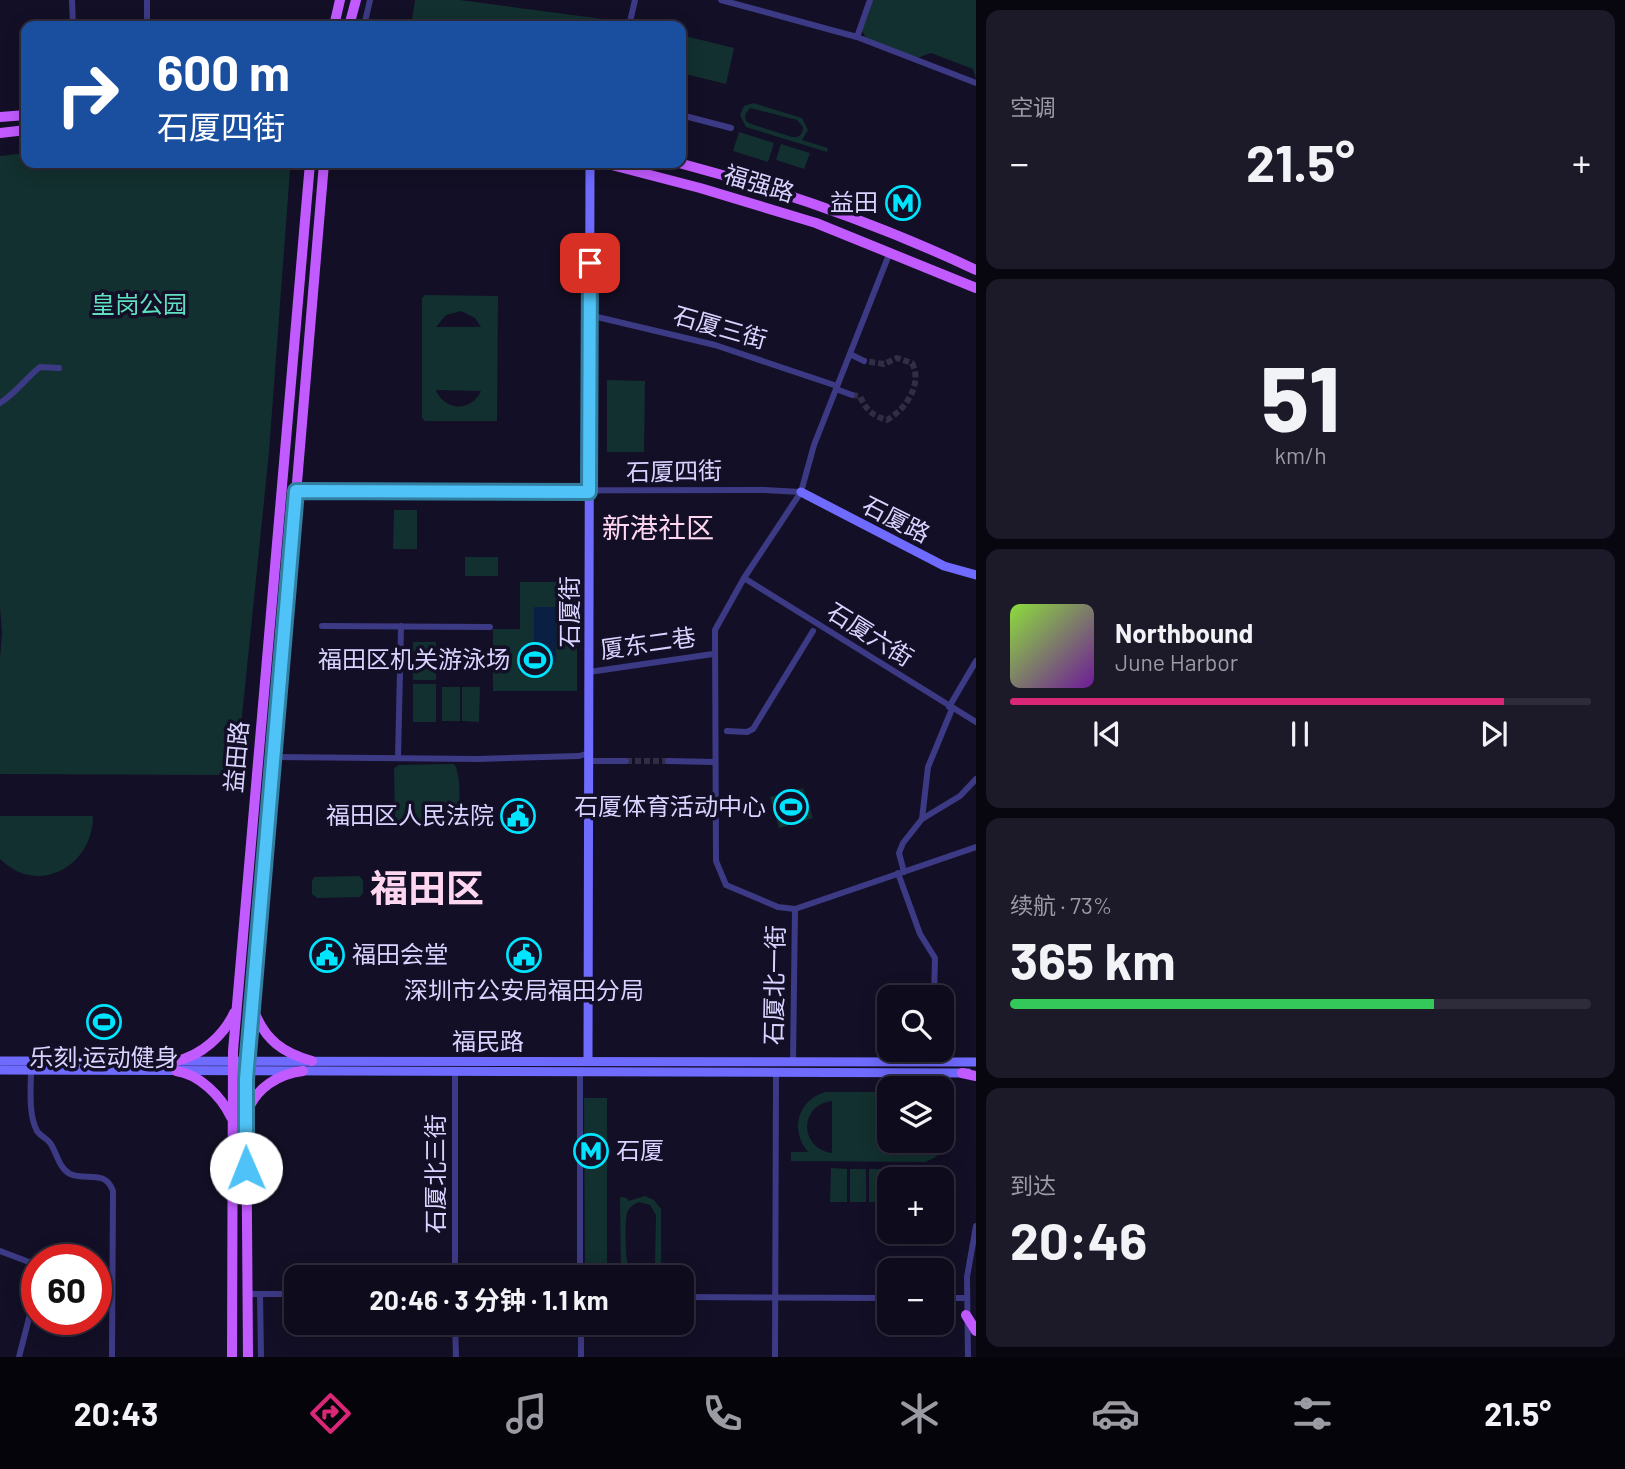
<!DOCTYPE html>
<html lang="zh">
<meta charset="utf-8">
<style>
:root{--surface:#0e0b1c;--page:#1c1929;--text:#f1f3f6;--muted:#9b9ba3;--line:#2e2b3b;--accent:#db2777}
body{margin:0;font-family:Barlow,"Noto Sans SC",sans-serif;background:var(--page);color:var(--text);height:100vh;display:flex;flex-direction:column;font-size:26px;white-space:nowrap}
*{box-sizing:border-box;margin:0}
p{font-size:23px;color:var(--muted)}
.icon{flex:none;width:38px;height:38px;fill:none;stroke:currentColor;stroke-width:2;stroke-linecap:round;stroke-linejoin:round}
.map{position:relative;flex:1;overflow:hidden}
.details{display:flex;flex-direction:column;gap:10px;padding:10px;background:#08060f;width:649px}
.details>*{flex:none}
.hud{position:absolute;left:21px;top:21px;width:665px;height:147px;border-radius:14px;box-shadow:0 4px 18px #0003,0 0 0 2px var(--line);background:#1a4fa0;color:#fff;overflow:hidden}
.controls{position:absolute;left:877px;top:985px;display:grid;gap:14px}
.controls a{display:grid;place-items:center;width:77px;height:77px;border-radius:14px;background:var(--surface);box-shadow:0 4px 18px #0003,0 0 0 2px var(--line);font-size:35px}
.speed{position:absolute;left:21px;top:1244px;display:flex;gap:14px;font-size:35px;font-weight:700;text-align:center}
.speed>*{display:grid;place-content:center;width:91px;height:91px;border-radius:50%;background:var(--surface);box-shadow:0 4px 18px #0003,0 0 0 2px var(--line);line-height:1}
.speed .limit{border:10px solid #d22;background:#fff;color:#111}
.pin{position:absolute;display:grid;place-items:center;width:60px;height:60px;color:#fff;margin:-30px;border-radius:14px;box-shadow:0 4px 10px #0006}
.me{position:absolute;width:77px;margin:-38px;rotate:359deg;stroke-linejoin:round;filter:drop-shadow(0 0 5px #0008)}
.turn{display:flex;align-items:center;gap:24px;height:147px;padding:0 21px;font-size:32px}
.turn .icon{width:91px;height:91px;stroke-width:2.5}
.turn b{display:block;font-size:49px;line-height:60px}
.big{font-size:52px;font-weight:700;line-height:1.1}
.details .card{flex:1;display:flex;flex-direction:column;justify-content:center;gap:10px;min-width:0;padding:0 24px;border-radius:14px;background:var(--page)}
.details .dial{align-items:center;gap:0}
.dial b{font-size:91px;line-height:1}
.song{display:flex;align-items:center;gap:21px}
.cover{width:84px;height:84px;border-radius:10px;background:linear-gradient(135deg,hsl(90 70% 55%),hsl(280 70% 35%))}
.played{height:7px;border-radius:4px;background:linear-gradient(90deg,var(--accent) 85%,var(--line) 85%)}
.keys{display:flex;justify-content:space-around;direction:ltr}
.heat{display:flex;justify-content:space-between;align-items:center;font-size:38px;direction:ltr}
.charge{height:10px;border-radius:5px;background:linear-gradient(90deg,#34c759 73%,var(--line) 0)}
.trip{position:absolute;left:284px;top:1265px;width:410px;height:70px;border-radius:14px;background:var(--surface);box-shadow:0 4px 18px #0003,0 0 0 2px var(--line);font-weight:700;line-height:70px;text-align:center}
.tabs{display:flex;height:112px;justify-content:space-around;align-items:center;background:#06040b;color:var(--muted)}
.tabs .icon{width:49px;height:49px}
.tabs .on{color:var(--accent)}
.tabs b{font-size:32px;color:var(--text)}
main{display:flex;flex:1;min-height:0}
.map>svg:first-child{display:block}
</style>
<main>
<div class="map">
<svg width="976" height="1357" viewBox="0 0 976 1357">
<rect width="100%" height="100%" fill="#130f26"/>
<g fill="#12302f" fill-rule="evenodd">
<polygon points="415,0 460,0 618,21 617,26 411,26"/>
<polygon points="872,0 976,0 976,79 973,69 931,53 917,58 866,38 861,29"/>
<polygon points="681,35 734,48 726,84 681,73"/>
<path d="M753 103 802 118 808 130 802 140 828 148 827 152 746 127 740 115 744 106ZM750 108 797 120 803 127C803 134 799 138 792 137L751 124 746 121 745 115Z"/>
<polygon points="739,132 774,143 768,162 733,151"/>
<polygon points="781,144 810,153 804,169 776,160"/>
<polygon points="26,153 26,163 270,163 272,167 290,170 269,452 236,775 0,774 0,658 2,633 0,608 0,156"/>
<path d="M425 295 498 296 497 421H425L422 418V298ZM461 311 475 318 481 327H436L446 315ZM436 391 437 390 481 391C471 412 446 411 436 391Z"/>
<polygon points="607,380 645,381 644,452 607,452"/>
<polygon points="394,510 417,510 417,549 393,549"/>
<rect x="465" y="557" width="33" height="19"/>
<polygon points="520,582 577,582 577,691 493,691 493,629 520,629"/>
<rect x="413" y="642" width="23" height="38"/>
<rect x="413" y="684" width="23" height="38"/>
<rect x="442" y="687" width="18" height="34"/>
<polygon points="462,687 480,687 479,722 462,721"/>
<path d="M452 764 455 765C461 778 461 809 455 820L401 823 395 820 394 768 399 765Z"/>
<polygon points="803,788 813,818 779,828 770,797"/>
<path d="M0 816H93C93 866 38 897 0 859Z"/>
<polygon points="359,876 363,880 363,893 360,897 317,898 312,894 312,881 314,877"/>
<path d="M825 1092H889V1141H918V1153L928 1151 942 1141 944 1130 942 1101C962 1123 952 1153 925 1162L791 1161V1152H808C790 1130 797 1101 825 1092ZM832 1101V1153C799 1148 799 1105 832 1101Z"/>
<polygon points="584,1098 607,1098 607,1277 585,1277"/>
<polygon points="831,1168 847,1169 847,1202 830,1202"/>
<rect x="850" y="1169" width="16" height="33"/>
<polygon points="869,1169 886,1169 885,1202 869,1202"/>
<path d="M645 1196 654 1200 661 1209V1264L656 1272 647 1277H634L628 1273 627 1277H621L620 1197 627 1198 628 1201ZM639 1202 650 1205 656 1215 655 1263C649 1273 633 1277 628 1264 625 1258 625 1219 627 1213 629 1207 634 1204 639 1202Z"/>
</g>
<rect fill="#0a1f44" x="534" y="607" width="22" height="55"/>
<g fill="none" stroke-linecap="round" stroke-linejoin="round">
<g stroke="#312d47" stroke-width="6" stroke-dasharray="6 3" stroke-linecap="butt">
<path d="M852 395 860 396C866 410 873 416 887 420 906 409 923 384 912 363L897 358 884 364 864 361"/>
<polyline points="626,761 668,761"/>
</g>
<g stroke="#3d3a85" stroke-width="6">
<polyline points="72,0 73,26"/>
<polyline points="147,0 147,18"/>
<polyline points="721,0 857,37 976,83"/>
<polyline points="364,26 370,0"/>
<polyline points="629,26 635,0"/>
<polyline points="857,37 870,0"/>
<polyline points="681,115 731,128"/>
<polyline points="890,252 814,445 801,492 744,578 715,630 716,861 726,885 778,907 795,909 976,847"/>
<polyline points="589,315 715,345 837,386"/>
<polyline points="850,354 864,361"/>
<polyline points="836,389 852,395"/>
<path d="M0 403C15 394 26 378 40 367L59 368"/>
<polyline points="296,491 764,490 801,492"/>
<polyline points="744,578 976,722"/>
<polyline points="322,626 490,627"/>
<polyline points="589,672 713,654"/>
<polyline points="949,707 976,661"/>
<polyline points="727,731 747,732 753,729 813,631"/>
<polyline points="274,757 478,759 579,756 589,753"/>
<polyline points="398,758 401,626"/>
<polyline points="589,761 626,761"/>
<polyline points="668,761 715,762"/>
<polyline points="922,819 928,767 952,709"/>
<polyline points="904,872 899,853 903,843 922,819 960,796 976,779"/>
<polyline points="898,873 920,934 935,958 934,998"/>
<polyline points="936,1050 936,1061"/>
<polyline points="793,1062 795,909"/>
<path d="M31 1070C31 1088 28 1114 37 1131 41 1137 49 1139 52 1146 57 1155 60 1169 70 1174 86 1181 105 1169 113 1191L112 1357"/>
<polyline points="455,1071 455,1278"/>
<polyline points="580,1071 580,1278"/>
<polyline points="0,1251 37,1265"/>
<polyline points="248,1294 296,1294"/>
<polyline points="260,1294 261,1357"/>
<polyline points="681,1297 889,1298"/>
<polyline points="942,1298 966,1298"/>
<polyline points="455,1323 456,1357"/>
<polyline points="581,1323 581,1357"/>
<polyline points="19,1357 37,1287"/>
<polyline points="775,1357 776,1072"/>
<polyline points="968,1357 967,1277 976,1226"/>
</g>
<g stroke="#6f6bff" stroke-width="9">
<polyline points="801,492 944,566 976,575"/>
<polyline points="0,1061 976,1062"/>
<polyline points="588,1061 590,163"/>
<polyline points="0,1070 968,1073"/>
</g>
<g stroke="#c25bff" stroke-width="10">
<polyline points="334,26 340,0"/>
<polyline points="349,26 356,0"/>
<polyline points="0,117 26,115"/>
<polyline points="0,133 26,130"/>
<polyline points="604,163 700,188 816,223 976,288"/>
<path d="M679 163C781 190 881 225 976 270"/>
<path d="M254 1011C265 1040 283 1053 312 1061"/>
<path d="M176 1061C201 1056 224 1035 234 1013"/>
<path d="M176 1071C199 1074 221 1096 231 1117"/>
<polyline points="962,1073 976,1076"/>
<path d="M247 1112C256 1088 278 1074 303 1071"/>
<polyline points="966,1315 976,1331"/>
<polyline points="232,1357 233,1051 310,163"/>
<polyline points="248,1357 246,1086 324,163"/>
</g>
</g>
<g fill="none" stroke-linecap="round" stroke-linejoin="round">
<g stroke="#337fa1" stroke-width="18">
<polyline id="route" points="246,1168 246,1079 296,491 589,492 590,263"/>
</g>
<use href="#route" stroke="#4fc3f7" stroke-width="12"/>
</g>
<defs>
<g id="metro-ring" transform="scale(1.75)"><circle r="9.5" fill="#130f26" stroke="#00e5ff" stroke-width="1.5"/><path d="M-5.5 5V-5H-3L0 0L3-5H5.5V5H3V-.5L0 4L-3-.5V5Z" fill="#00e5ff"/></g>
<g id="stadium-ring" transform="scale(1.75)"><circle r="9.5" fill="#130f26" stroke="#00e5ff" stroke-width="1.5"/><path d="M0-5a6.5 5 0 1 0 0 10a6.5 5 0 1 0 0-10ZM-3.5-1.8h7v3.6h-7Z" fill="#00e5ff"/></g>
<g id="civic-ring" transform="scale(1.75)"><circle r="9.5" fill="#130f26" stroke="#00e5ff" stroke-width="1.5"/><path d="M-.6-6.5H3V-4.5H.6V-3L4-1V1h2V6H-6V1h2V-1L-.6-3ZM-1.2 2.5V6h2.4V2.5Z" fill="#00e5ff"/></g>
</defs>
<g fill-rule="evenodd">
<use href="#metro-ring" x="903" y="203"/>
<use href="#stadium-ring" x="535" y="660"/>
<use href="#stadium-ring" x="791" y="807"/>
<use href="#civic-ring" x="518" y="816"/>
<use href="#civic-ring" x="327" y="955"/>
<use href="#civic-ring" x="524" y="955"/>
<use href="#stadium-ring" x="104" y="1022"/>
<use href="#metro-ring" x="591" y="1151"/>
</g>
<g text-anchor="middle" stroke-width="7" stroke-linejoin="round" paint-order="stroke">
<g font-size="24" fill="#d9d4ff" stroke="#130f26">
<text transform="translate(759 184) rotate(17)" y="8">福强路</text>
<text transform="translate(720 328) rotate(16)" y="8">石厦三街</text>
<text transform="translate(674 472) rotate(-1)" y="8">石厦四街</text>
<text transform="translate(896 520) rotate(27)" y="8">石厦路</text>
<text transform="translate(570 612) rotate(-90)" y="8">石厦街</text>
<text transform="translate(870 635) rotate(32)" y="8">石厦六街</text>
<text transform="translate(648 644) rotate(-8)" y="8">厦东二巷</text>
<text transform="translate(237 757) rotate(-85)" y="8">益田路</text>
<text transform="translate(775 985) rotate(-89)" y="8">石厦北一街</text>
<text x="488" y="1050">福民路</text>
<text transform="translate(436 1174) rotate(-90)" y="8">石厦北三街</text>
</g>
<g font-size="24" fill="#d9d4ff" stroke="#130f26" text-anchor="end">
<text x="878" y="211">益田</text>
<text x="510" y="668">福田区机关游泳场</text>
<text x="766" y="815">石厦体育活动中心</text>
<text x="494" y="824">福田区人民法院</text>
<text x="352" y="963" text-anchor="start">福田会堂</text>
<text x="524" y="999" text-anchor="middle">深圳市公安局福田分局</text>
<text x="104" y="1066" text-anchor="middle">乐刻·运动健身</text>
<text x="616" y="1159" text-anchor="start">石厦</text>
</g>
<g font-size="24" fill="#5fe0c0" stroke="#130f26">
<text x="139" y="313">皇岗公园</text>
</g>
<g font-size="28" fill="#ffd6f0" stroke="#130f26">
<text x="658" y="538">新港社区</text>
</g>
<g font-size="38" font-weight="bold" fill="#ffd6f0" stroke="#130f26">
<text x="427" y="902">福田区</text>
</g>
</g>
</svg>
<div class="controls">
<a><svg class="icon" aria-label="search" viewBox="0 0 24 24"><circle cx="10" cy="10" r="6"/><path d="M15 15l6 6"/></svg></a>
<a><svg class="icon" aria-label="layers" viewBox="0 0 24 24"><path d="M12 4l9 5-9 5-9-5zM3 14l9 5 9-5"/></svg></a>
<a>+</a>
<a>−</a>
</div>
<div class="speed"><div class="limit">60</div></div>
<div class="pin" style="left:590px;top:263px;background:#d93025"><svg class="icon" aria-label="arrive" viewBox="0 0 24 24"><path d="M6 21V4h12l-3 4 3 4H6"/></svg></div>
<svg class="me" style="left:246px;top:1168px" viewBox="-20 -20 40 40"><circle r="19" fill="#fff"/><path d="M0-13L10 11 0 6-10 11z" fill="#4fc3f7"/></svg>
<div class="trip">20:46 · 3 分钟 · 1.1 km</div>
<div class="hud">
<div class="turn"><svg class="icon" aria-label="right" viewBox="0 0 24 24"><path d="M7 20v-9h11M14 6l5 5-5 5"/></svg><div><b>600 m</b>石厦四街</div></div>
</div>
</div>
<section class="details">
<div class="card"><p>空调</p>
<div class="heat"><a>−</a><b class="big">21.5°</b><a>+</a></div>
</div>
<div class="card dial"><b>51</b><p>km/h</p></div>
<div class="card">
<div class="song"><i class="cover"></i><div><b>Northbound</b><p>June Harbor</p></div></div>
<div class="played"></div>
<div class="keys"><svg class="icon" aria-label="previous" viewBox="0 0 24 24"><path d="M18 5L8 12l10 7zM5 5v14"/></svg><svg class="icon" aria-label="pause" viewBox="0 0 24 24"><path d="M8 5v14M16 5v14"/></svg><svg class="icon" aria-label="next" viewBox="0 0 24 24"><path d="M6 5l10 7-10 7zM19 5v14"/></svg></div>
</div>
<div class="card"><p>续航 · 73%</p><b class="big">365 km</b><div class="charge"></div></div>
<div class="card"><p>到达</p><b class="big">20:46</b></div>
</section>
</main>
<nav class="tabs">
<b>20:43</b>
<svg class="icon on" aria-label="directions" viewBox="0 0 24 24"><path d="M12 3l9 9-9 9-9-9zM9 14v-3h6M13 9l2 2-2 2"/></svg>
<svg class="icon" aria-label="music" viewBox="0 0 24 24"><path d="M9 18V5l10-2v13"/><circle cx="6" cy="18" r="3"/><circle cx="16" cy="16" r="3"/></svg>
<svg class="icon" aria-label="phone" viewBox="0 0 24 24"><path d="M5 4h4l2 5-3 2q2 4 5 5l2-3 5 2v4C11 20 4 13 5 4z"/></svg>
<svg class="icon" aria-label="climate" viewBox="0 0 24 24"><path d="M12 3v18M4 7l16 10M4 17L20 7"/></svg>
<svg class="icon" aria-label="car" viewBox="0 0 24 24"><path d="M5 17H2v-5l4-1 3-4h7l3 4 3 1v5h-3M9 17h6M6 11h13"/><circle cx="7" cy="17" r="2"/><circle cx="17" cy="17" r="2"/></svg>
<svg class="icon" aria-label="filters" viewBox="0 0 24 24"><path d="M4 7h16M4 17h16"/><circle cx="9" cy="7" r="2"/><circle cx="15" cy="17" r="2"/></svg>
<b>21.5°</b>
</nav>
